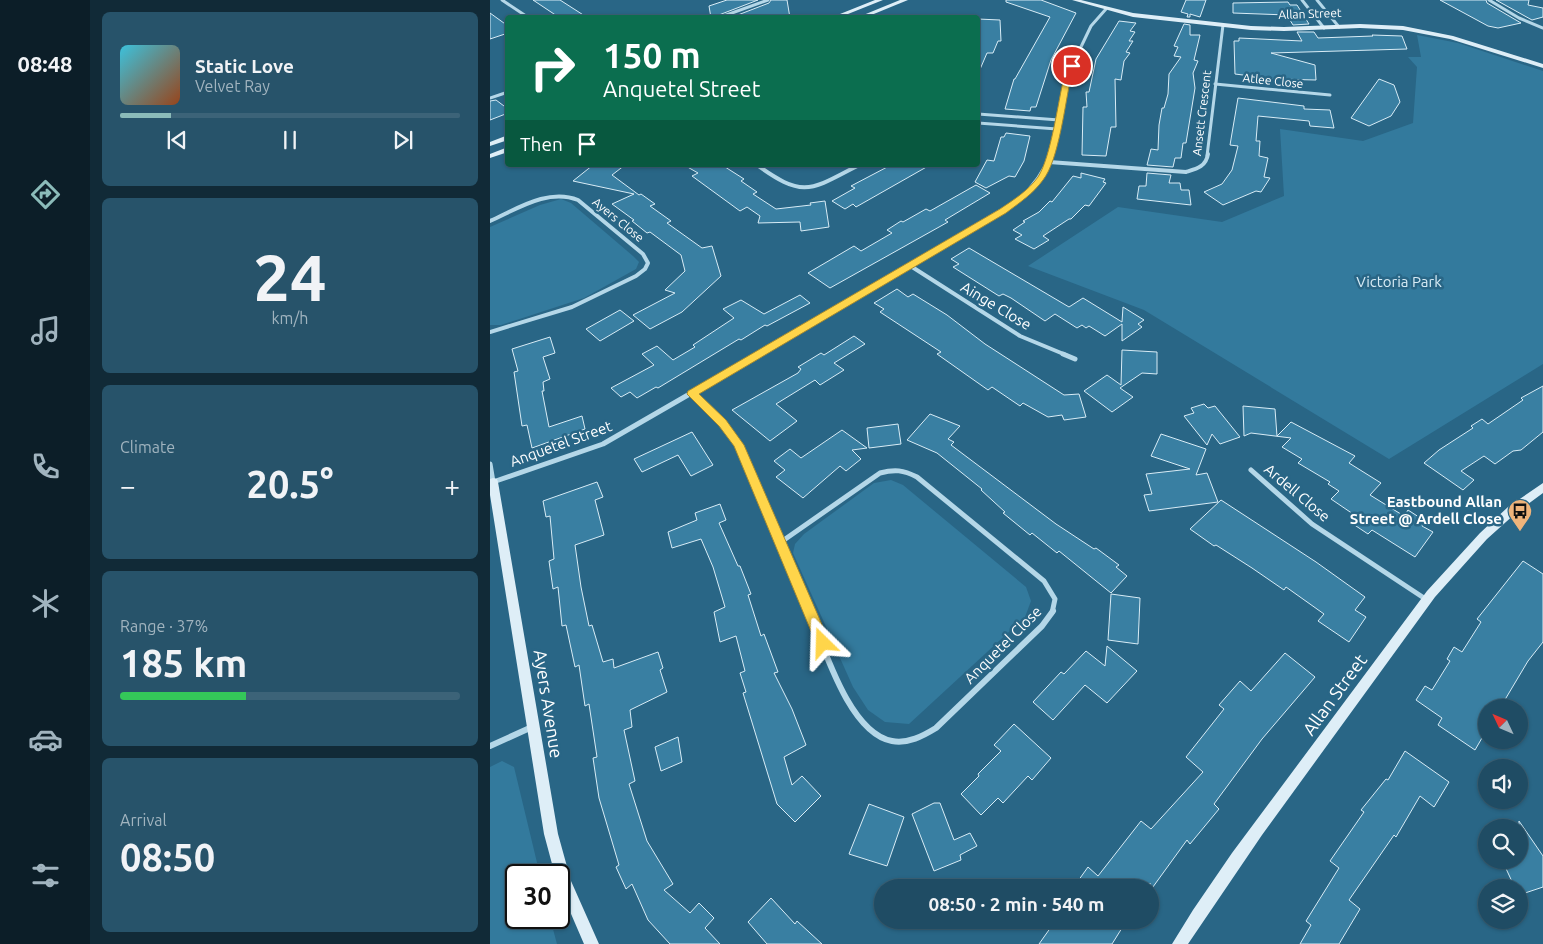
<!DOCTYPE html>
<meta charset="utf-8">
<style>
:root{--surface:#1f4c64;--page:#27536a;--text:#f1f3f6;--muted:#a1b4bf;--line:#3c6378;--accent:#8bbbb9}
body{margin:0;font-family:Ubuntu,sans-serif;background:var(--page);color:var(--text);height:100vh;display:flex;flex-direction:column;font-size:19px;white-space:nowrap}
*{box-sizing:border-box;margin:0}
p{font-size:16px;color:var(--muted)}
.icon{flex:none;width:28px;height:28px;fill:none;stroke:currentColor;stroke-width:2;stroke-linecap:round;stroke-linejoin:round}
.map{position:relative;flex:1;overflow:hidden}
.details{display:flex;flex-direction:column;gap:12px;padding:12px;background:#112a37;width:400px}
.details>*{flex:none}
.guide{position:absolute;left:15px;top:15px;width:475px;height:152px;border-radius:5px;box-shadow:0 1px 4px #0004,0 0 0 1px var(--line);background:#0b6e4f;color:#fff;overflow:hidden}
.needle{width:32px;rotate:314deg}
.buttons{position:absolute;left:988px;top:699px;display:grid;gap:10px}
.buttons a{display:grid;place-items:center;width:50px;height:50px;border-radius:50%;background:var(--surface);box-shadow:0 1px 4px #0004,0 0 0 1px var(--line);font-size:25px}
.speed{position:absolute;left:15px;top:864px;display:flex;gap:10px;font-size:25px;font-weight:700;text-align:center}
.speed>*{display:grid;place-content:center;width:65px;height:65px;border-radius:50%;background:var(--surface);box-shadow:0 1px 4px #0004,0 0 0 1px var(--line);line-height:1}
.speed .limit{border:2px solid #111;border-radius:8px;background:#fff;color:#111}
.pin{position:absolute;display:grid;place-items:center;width:42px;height:42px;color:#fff;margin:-21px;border:2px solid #fff;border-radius:50%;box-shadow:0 1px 5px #0007}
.me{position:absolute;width:55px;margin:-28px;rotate:338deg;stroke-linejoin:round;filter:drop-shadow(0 0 4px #0008)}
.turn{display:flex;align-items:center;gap:18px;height:105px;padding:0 15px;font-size:22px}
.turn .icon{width:65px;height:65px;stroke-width:2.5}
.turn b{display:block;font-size:35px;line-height:42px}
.then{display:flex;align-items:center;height:48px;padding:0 15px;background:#0003;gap:10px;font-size:19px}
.big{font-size:38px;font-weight:700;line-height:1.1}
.details .card{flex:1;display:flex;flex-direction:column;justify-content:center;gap:8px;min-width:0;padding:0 18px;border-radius:8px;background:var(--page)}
.details .dial{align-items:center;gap:0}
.dial b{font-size:65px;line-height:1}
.song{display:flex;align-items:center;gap:15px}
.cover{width:60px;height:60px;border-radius:8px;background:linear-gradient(135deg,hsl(190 70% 55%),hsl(20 70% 35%))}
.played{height:5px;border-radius:2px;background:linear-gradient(90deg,var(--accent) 15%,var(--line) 15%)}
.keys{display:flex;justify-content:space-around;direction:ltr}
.heat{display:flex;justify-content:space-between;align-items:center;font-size:28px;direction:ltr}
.charge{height:8px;border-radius:4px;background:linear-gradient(90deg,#34c759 37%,var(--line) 0)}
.trip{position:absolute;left:384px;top:879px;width:285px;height:50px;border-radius:25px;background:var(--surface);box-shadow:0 1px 4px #0004,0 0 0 1px var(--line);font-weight:700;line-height:50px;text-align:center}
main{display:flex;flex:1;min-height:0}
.menu{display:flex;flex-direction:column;width:90px;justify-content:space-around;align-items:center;background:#0c1e28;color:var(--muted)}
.menu .icon{width:35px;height:35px}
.menu .current{color:var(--accent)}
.menu b{font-size:22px;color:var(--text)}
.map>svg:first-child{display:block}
</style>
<main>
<nav class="menu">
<b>08:48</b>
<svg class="icon current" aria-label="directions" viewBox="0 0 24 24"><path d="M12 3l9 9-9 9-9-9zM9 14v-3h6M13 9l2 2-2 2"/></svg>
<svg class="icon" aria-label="music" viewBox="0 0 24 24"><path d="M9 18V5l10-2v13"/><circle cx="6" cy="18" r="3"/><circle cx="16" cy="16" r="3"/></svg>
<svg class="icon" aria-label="phone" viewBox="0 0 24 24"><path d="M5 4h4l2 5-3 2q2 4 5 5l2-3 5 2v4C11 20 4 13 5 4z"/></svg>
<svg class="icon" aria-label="climate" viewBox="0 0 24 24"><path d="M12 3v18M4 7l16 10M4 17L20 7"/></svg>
<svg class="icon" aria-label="car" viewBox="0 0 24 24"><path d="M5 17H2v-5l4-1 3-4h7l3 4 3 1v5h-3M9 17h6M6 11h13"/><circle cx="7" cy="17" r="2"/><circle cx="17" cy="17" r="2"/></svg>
<svg class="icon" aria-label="filters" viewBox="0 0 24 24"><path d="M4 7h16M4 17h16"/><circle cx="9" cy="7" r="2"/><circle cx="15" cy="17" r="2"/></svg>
</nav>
<section class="details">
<div class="card">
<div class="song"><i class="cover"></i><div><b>Static Love</b><p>Velvet Ray</p></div></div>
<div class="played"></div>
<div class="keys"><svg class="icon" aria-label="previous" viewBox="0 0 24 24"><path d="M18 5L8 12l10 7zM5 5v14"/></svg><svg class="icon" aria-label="pause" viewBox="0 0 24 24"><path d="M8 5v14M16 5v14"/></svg><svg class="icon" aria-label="next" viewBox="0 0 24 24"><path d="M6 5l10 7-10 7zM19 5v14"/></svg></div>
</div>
<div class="card dial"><b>24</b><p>km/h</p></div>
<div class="card"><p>Climate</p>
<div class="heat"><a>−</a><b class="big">20.5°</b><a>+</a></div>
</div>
<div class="card"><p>Range · 37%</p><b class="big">185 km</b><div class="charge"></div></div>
<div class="card"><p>Arrival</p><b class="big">08:50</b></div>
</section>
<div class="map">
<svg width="1053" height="944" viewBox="0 0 1053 944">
<rect width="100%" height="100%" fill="#296686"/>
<g fill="#337a9d">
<polygon points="927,35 968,43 1053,71 1053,364 899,459 654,310 538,266 628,207 732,222 794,196 790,129 873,141 923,123 927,67 918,57 931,57"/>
<polygon points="71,199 81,203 143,256 149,262 146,269 94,298 11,325 0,325 0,227 50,205"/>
<polygon points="401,480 413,485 536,587 541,601 535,617 419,724 395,722 378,710 363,687 303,553 305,544 314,534 384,483"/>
<polygon points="12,761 24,767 50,875 26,875 26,918 60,918 67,944 0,944 0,767"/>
</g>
<g fill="#397fa2" stroke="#d8ecf6">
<polygon points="43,0 70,0 98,18 70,18"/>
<polygon points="237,0 268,0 221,18 219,6"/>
<polygon points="281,0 297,0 300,18 240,18 279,3"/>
<polygon points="516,0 551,0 586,13 561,60 546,107 541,107 540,111 515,109 524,79 525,79 560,17 516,2"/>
<polygon points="696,0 716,0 710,17 700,14 700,17 697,17 698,14 691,12"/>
<polygon points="950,0 996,0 997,3 1031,23 1008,28 998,26"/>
<polygon points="1006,0 1039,0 1038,5 1053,8 1053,17 1042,20"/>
<polygon points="798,2 800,5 807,5 819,24 803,25 797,15 743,13 743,3"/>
<polygon points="0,13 18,26 18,33 0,39"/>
<polygon points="488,19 510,20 511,41 508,41 503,53 497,53 488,74"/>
<polygon points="629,21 646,23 640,31 645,32 639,41 643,41 636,52 640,53 634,61 631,80 625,79 626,127 621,127 616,156 592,155 593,107 597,107 596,92 599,92 606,59"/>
<polygon points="694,24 700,25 700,35 710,35 704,60 708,61 703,73 705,88 696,143 693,143 691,158 685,158 683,167 657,165 661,149 668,150 669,125 672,108 674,108 678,94 679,74 691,57 684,56 688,47 684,46"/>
<polygon points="807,32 824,32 828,38 883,36 882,35 912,36 917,49 781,53 825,65 826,80 785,79 745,74 744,41 749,41 749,38 812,41"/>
<polygon points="889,79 904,85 910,102 901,116 879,126 861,118"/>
<polygon points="748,98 814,106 814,109 840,110 844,128 820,126 819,121 768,116 766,141 770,141 769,156 778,158 774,177 780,178 771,192 766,191 733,205 714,192 732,184 742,170 748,146 740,145"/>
<polygon points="6,100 18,109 18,113 0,120 0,101"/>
<polygon points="516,133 540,136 534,161 525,177 519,176 496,188 485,182 497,160 504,161 511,137 514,137"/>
<polygon points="103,165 135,165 122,175 149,195 151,194 165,204 160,206 181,221 177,223 212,248 222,246 231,276 192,312 160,329 143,315 185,293 175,290 195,271 191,255 160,232 157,233 142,221 144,220 122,204 144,194 83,181"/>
<polygon points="194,165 217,165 221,167 232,165 254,179 251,181 267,192 263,194 286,209 321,205 320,203 335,201 339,227 311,231 310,222 268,223 270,216 257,207 250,211 202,176 208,173"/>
<polygon points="401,165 440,165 366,207 363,204 355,209 342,201 365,188 361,186"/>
<polygon points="591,173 615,179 613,182 616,183 599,206 595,205 581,219 579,219 553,236 559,240 544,249 525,239 532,235 523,230 535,222 533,221 549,212 560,201 562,202 583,176 591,178"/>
<polygon points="657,173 681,175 679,183 690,183 691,190 699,190 701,205 647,199 649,186 656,186"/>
<polygon points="486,185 500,193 455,220 458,222 340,288 318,273 364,246 371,251 402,233 397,230 411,221 413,222 436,209 440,211"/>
<polygon points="479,248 579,307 593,298 632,322 633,307 654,320 648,324 652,327 632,341 632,324 615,336 599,326 596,328 592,325 587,328 565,314 555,321 521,298 513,294 509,296 463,267 469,264 461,259"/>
<polygon points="407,289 418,297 423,294 457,315 495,344 574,395 589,394 596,417 574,420 572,415 558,417 533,403 530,406 502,387 498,390 447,354 451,352 390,312 394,309 384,303"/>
<polygon points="310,295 320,303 277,326 275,325 251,340 249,339 168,388 166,387 147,398 140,392 131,397 121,388 164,365 152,354 167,346 183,360 205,347 203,345 244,318 233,309 251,300 274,314"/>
<polygon points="130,310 144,321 110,341 96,329"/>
<polygon points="364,336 375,344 344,363 354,370 330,385 325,380 286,404 307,421 280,441 242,410 308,373 311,369 308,367 331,353 334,355"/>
<polygon points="60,337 65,353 53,357 60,379 53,382 54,391 52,391 59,427 92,416 95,429 42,448 37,425 32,426 24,372 28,371 22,349"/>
<polygon points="632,350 667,352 667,374 652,373 630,388 643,397 622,412 594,391 617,375 631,385"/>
<polygon points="1053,386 1053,432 1031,450 1023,451 1005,464 994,456 971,471 984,480 973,490 934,463 949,450 983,428 981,426 992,419 998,424 1033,400 1031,398"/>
<polygon points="714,404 718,408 725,406 750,437 730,444 722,434 717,445 694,416 704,413 701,408"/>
<polygon points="753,406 785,409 787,436 801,422 865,456 859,463 891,483 880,495 914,516 918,510 935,521 932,526 943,532 925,557 882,530 878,534 860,522 866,516 841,499 849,491 838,484 840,482 808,463 812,459 792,447 801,438 761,433 754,436"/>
<polygon points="440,414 470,426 458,439 464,442 461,445 566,524 604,549 606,548 629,565 626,567 637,576 621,593 569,551 567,553 542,533 540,535 513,513 515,512 491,490 492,489 447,453 417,440"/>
<polygon points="408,424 411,444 379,448 377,428"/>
<polygon points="352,430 377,448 362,450 371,459 356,471 350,466 313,498 286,477 295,470 284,461 300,449 311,458"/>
<polygon points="202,432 223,465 201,476 188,455 152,472 144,459"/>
<polygon points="671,434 716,449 706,475 717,473 728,502 659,511 654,495 662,494 656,474 700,469 661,456"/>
<polygon points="107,482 113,497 105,500 114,535 85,545 91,587 99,626 102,625 113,662 123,659 124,668 168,652 173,668 170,670 177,692 140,710 142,727 134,730 145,781 139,784 157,841 183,884 174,890 200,913 209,903 224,918 215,928 230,944 180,944 158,920 142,884 136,889 126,867 129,865 109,798 103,758 107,757 99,704 95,706 89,665 85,667 76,625 72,626 68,587 63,589 59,561 64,559 60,516 56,517 53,501"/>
<polygon points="731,500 826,562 875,597 865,610 876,617 859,642 828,621 834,614 796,587 794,590 762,568 726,545 724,546 700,529"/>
<polygon points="230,504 236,520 229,523 248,566 250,566 261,594 258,595 271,636 274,634 288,672 284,673 302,709 316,745 294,757 302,785 312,776 331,796 305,822 287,804 253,693 256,692 250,673 255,671 246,636 230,642 224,612 235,607 223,567 211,539 182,548 178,532 207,520 205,513"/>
<polygon points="1033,561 1053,574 1053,642 1038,661 1010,708 996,708 996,731 985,750 948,725 952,718 926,700 935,686 942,690 960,661 957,659 964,647 972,652 991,622 987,619"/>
<polygon points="621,594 650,598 648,644 618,640"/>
<polygon points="617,646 647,671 617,703 595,685 563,720 543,702 571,672 574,674 596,651 615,666"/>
<polygon points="795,653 825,677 772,739 724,804 729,809 700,844 697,840 660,891 660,883 657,888 583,888 598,867 608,876 651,821 661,829 713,772 696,757 734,709 729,705 750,681 761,691"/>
<polygon points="524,724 561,758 542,780 538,776 513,803 508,798 491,815 471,794 489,776 488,774 511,751 504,745"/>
<polygon points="188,737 192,762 171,771 165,747"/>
<polygon points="915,751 959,782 944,807 930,796 906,837 904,835 859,900 870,909 849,944 810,944 821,925 816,921 849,868 840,861 874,812 871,810 896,779 898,780"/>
<polygon points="444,803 450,803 464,840 480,833 487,846 470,855 471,860 444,871 422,814"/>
<polygon points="379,804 414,817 397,866 359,854"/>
<polygon points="1029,821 1053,856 1053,887 1029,895 1029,888 1025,888 1012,860 1029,860"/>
<polygon points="281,898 305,924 307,921 332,944 277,944 258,922"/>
<polygon points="566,920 637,920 622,944 549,944"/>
</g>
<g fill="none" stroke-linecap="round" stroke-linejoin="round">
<g stroke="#b4d7e8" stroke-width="3">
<polyline points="12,0 39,18"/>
<polyline points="812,0 834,28"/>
<polyline points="827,0 849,27"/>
<polyline points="999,0 1029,18 1053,28"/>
<polyline points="228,18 278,0"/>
<polyline points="725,84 840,95"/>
<polyline points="0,98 18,92"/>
<polyline points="488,114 569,120"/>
<polyline points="488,123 567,129"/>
<polyline points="560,156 578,74 601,26 616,9"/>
<polyline points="717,156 733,25"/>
</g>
<g stroke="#b4d7e8" stroke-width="4">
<path d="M559 162 696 172C706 169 716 167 718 154"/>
<path d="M267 165C314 199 321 190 369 165"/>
<path d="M0 221C27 209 58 188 88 200L153 254 158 263 155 269 146 276 82 307 0 332"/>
<polyline points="419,265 530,336 576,355"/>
<path d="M267 355 529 200C543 187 554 173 561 154"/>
</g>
<g stroke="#b4d7e8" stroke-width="5">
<polyline points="573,354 585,359"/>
<polyline points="202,394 233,423 249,445 320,613"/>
<polyline points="0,464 3,482 113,444 269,354"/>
<polyline points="761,470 822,524 937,600"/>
<path d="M291 542 390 473C405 469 413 470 427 477L554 581 565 599 562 613"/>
</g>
<g stroke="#b4d7e8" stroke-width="6">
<path d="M319 611C334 647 359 733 402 741 418 744 433 736 446 728L552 626 563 611"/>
<polyline points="0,746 42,727"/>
</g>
<g fill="#deeef7" fill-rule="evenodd">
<polygon points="385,0 393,0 348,18 340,18"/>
<polygon points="410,0 418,0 374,18 366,18"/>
<polygon points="582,0 591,0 643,13 761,26 794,27 870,24 913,26 963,36 1053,64 1053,68 960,39 913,30 870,28 794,31 761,30 643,17"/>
<polygon points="18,135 18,140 0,146 0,142"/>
<polygon points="18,147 18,152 0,158 0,154"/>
<polygon points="3,478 7,479 8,482 68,834 81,881 109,944 94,944 69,886 69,875 65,875 54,834 0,495 0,479"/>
<polygon points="1053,483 1053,493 1026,513 997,539 945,597 772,835 698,944 682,944 703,910 742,853 937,591 990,533 1018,507"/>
</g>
</g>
<path fill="#ffd54a" stroke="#a68a30" d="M580 65 585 66 581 77C575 103 569 160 553 180 543 194 529 203 516 213L209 394 236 420 254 445 340 643 338 648 333 649 328 648 244 446 229 426 197 394 198 391 510 209C523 200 538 191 548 177 561 157 568 102 574 77Z"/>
<defs>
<g id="bus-pin" transform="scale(1.25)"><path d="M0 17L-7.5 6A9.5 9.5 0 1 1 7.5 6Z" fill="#efb47b" stroke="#296686"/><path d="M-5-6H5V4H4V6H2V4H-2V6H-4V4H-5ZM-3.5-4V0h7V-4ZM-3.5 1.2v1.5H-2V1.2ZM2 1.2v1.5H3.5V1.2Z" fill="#111"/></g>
</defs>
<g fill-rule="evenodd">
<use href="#bus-pin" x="1030" y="511"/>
</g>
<g text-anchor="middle" stroke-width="5" stroke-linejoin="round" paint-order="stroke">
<g font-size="12" fill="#fff" stroke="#296686">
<text transform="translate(820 14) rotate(-2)" y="4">Allan Street</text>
<text transform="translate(783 81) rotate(6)" y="4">Atlee Close</text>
<text transform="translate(712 113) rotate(-83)" y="4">Ansett Crescent</text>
<text transform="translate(128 220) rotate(39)" y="4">Ayers Close</text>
</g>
<g font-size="15" fill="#d8ecf6" stroke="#296686">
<text x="909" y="287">Victoria Park</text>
</g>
<g font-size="15" fill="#fff" stroke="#296686">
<text transform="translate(506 306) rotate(31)" y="5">Ainge Close</text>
<text transform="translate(71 444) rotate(-20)" y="5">Anquetel Street</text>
<text transform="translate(807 493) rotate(40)" y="5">Ardell Close</text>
<text transform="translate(513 645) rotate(-45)" y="5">Anquetel Close</text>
</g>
<g font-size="15" font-weight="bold" fill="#fff" stroke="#296686" text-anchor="end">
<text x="1012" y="507">Eastbound Allan<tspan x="1012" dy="17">Street @ Ardell Close</tspan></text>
</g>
<g font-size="18" fill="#fff" stroke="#296686">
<text transform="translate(845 695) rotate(-54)" y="6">Allan Street</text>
<text transform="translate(58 704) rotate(81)" y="6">Ayers Avenue</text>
</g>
</g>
</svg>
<div class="buttons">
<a><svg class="needle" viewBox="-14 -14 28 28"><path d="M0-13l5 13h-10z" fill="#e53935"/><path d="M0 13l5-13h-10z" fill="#a1b4bf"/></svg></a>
<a><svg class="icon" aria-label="sound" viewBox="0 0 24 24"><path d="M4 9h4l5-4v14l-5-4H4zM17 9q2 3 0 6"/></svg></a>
<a><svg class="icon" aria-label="search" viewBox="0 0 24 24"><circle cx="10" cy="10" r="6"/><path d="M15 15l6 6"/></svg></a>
<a><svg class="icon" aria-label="layers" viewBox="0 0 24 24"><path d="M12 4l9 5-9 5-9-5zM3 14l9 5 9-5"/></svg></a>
</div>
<div class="speed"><div class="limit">30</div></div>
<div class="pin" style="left:582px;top:66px;background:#d93025"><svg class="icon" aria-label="arrive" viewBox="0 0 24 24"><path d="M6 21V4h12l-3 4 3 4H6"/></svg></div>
<svg class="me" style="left:333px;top:643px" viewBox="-20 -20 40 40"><path d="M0-17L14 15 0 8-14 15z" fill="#ffd54a" stroke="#fff" stroke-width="4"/></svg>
<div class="trip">08:50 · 2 min · 540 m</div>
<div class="guide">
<div class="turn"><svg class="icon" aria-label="right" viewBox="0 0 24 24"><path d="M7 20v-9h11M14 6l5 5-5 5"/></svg><div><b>150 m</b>Anquetel Street</div></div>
<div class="then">Then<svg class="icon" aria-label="arrive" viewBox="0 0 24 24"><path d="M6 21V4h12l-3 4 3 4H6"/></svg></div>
</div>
</div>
</main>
